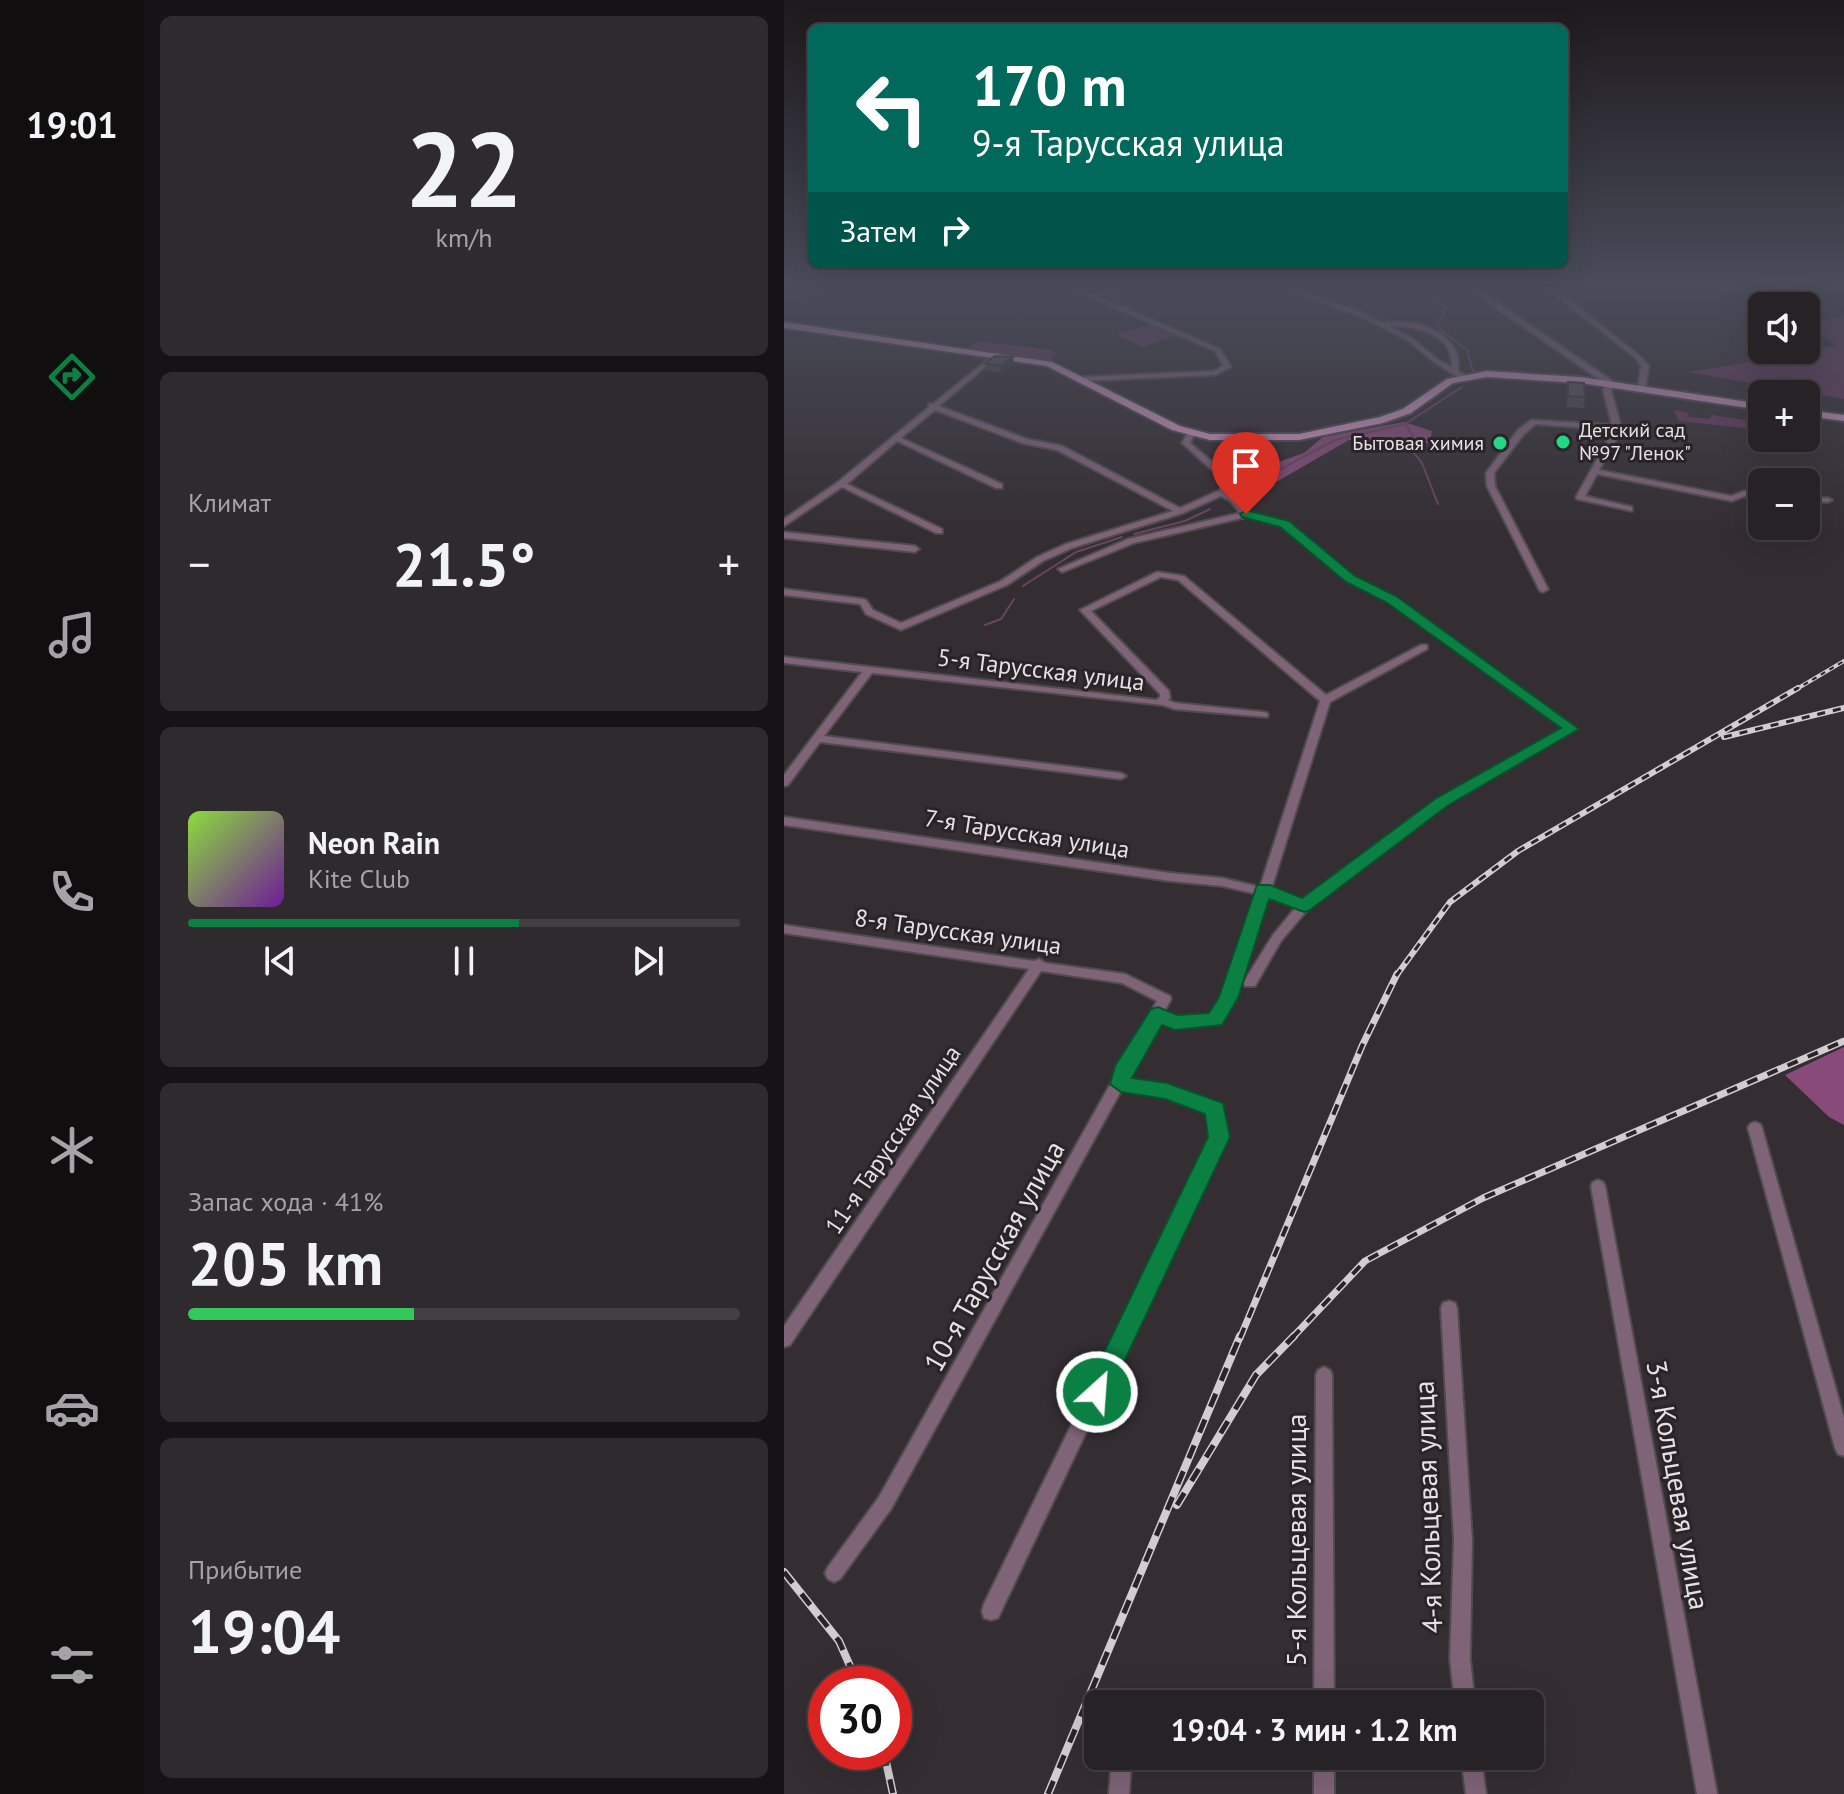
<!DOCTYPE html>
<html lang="ru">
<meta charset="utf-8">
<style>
:root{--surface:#272226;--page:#2f2a2e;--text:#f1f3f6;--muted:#a4a4a7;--line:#433f43;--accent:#0b8043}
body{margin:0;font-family:"PT Sans",sans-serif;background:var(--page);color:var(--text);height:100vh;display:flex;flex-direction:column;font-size:30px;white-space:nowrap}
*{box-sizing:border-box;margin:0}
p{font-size:26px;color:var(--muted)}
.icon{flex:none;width:44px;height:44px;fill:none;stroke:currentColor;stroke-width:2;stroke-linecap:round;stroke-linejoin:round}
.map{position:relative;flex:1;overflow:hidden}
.panel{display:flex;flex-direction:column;gap:16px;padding:16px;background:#151315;width:640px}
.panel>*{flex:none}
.guide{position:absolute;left:24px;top:24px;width:760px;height:244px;border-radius:12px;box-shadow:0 8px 32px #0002,0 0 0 2px var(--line);background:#00695c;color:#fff;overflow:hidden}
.controls{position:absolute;left:964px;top:292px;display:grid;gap:16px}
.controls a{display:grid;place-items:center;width:72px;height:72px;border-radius:12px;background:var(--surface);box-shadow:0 8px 32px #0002,0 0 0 2px var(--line);font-size:40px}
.speed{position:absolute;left:24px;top:1666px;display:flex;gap:16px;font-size:40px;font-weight:700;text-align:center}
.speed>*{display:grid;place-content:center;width:104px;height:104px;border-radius:50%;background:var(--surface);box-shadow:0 8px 32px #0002,0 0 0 2px var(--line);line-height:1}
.speed .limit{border:12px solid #d22;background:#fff;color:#111}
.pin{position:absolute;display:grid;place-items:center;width:68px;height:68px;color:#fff;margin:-82px -34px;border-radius:50% 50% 50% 0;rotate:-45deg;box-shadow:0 0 8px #0007}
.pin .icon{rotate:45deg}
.me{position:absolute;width:88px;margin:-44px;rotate:26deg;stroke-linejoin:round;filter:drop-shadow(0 0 6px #0008)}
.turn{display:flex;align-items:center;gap:28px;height:168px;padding:0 32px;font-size:36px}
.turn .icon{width:104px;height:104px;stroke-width:2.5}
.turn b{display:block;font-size:56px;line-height:68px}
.then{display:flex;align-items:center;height:76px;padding:0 32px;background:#0003;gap:16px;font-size:30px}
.big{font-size:60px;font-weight:600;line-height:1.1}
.panel .widget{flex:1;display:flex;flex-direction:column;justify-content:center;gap:12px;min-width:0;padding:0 28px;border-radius:12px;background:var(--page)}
.panel .dial{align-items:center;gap:0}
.dial b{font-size:104px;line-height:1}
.song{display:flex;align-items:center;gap:24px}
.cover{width:96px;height:96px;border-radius:12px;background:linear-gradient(135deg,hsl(90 70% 55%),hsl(280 70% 35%))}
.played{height:8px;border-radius:4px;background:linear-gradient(90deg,var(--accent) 60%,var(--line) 60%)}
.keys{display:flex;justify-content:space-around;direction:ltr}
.heat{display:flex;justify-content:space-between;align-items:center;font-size:44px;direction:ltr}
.charge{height:12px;border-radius:6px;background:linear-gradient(90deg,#34c759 41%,var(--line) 0)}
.trip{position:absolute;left:300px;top:1690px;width:460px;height:80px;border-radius:12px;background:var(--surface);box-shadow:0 8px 32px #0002,0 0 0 2px var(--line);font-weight:600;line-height:80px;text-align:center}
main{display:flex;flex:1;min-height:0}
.dock{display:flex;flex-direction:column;width:144px;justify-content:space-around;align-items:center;background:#100e0f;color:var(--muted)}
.dock .icon{width:56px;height:56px}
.dock .current{color:var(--accent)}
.dock b{font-size:36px;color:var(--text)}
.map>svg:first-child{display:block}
</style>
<main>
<nav class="dock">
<b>19:01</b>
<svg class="icon current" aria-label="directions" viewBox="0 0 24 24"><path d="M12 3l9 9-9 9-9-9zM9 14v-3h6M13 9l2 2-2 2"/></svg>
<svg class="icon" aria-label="music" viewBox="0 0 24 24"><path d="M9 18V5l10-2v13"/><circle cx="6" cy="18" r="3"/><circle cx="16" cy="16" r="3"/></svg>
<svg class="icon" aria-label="phone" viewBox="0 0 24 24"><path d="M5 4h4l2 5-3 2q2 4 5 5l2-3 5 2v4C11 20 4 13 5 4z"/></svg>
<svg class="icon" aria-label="climate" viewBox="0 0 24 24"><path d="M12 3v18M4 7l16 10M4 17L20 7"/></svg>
<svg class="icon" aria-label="car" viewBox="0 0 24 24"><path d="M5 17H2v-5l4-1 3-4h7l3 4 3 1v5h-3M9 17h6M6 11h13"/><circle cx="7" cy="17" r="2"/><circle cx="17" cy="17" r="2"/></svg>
<svg class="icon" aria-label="filters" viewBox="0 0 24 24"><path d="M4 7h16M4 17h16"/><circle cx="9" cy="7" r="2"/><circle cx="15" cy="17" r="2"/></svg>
</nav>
<section class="panel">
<div class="widget dial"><b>22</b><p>km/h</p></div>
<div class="widget"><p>Климат</p>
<div class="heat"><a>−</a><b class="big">21.5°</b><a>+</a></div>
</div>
<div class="widget">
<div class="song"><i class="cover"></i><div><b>Neon Rain</b><p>Kite Club</p></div></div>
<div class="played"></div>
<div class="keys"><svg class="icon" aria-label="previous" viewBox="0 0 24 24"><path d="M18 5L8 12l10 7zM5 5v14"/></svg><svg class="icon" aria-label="pause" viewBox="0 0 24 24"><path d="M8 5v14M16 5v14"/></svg><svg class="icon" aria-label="next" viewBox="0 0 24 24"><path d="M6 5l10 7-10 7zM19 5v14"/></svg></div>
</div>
<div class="widget"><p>Запас хода · 41%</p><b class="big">205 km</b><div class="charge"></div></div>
<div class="widget"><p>Прибытие</p><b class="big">19:04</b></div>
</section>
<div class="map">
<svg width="1060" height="1794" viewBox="0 0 1060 1794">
<rect width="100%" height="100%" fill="#342e32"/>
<g fill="#68385d">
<polygon points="1060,317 1060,399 904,372 972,361 975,356 1053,346 1022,322"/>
<polygon points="367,324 393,335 359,347 333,335"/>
<polygon points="193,341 268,350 272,354 265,361 183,347"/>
<polygon points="890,410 903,412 906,417 925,419 928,415 961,420 962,423 978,425 978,432 968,433 960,428 894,421"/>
</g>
<g fill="#884b79">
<polygon points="620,422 648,431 646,443 639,443 629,453 593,442 565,440 487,485 469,488 493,471 486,465 520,453 539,437"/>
<polygon points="1060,1047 1060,1125 1045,1117 1001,1075"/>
</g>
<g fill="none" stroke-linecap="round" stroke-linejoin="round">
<g stroke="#6a4463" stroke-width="2">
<polyline points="622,283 653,299 662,309 653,327 683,350 689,371"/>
<polyline points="622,424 629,437 624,446 638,463 654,504"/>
<polyline points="454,492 551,440 621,424 678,387"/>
<polyline points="350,534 401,521 426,509"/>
<polyline points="239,586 292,552 338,537"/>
<polyline points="201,625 217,619 230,599"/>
</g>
<g stroke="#504b4e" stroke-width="4">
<g id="minor">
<polygon points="273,283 282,283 309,295 343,283 353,283 315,297 436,349 447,367 431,375 297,381 296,379 300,377 430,371 439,366 431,351"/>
<path d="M485 283H495C523 293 551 303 579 313 584 316 590 320 596 321 605 324 617 321 627 323 651 326 679 344 674 371L684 377 677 379 650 362 625 341 580 318ZM605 326C632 326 669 333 668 367L654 360 629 339Z"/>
<polygon points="676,283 684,283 830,382 831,384 827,390 836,423 834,436 815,470 947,496 960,491 978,493 978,497 961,496 948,501 813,474 801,496 848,507 848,511 793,499 792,497 826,436 827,430 752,424 740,434 710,473 711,486 764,589 759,592 756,591 703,486 702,473 734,430 747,420 828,425 819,390 823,385"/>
<polygon points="756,283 764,283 857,357 865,366 861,391 854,389 857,366 853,359"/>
<polygon points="1049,283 1060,285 1060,290"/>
<polygon points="213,352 216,354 215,355 155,406 243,439 278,446 396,508 434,491 441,485 439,480 398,443 404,432 410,432 411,434 406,443 446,477 449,486 442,493 452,497 465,512 503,522 569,577 610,597 792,729 661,804 524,909 497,941 471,986 461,986 460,983 461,980 489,935 512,907 484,897 450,998 436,1023 391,1027 375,1021 343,1080 383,1086 436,1105 442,1137 214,1618 207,1620 200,1618 198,1611 200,1604 428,1137 424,1112 382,1096 338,1089 107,1509 56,1579 50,1582 44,1579 41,1573 44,1567 95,1497 373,1001 338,983 257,971 6,1345 0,1347 0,1326 245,969 0,933 0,925 250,961 255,959 261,963 341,974 386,996 387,999 380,1012 392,1017 427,1015 438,997 473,894 438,886 386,881 0,825 0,817 386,873 438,878 476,887 536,701 394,580 377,577 307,611 385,691 386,698 384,700 392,703 479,712 483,713 484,715 483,717 390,709 379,705 88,673 40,736 337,773 342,776 337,779 36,742 4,785 0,786 0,775 78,672 0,663 0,657 373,700 376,697 376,694 296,610 373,572 400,576 542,695 637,645 643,645 643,649 546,702 487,890 519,901 653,800 780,729 604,601 563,581 497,526 462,517 350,543 281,571 278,572 274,569 344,539 456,513 446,501 437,496 399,513 288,548 259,561 223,585 117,630 82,614 76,604 0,595 0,589 79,599 82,600 89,610 117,623 217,581 253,557 282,544 389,511 273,450 238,443 151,410 117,438 218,484 218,488 212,488 113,441 63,484 158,529 158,533 152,533 58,487 0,526 0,519 54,482 145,407 145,404 149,404"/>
<polygon points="1022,497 1044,498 1048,500 1044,502 1022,501"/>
<polygon points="0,532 131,546 135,549 131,552 0,538"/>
<polygon points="971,1122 976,1124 978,1128 1060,1418 1060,1456 1054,1454 1051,1448 964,1128 966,1124"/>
<polygon points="814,1180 819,1182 821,1186 933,1794 913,1794 807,1186 809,1182"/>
<polygon points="665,1301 671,1303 673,1308 688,1540 686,1659 691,1704 671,1704 666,1659 670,1540 657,1308 659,1303"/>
<polygon points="540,1367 546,1370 548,1375 550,1704 530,1704 532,1375 534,1370"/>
<rect x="530" y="1756" width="20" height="38"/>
<polygon points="677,1756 697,1756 702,1794 682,1794"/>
<polygon points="337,1758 344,1761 347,1768 345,1794 325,1794 327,1768 330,1761"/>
</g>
</g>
<g stroke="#504b4e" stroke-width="4">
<g id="major">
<polygon points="0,322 268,362 396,426 426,434 515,434 596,417 619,409 663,379 703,371 796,377 978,404 978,410 796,383 703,377 669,383 627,413 599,423 515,440 426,440 388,430 263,366 0,328"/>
<polygon points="1022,410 1060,415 1060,421 1022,416"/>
</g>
</g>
<use href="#minor" fill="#7f6377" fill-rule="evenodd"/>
<use href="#major" fill="#cc93bd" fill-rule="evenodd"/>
<g stroke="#d1cdd0" stroke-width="4">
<polyline id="rail-far3" points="1011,690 1060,661"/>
</g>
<g stroke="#d1cdd0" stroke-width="6">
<g id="rail-far2">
<polyline points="940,737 1060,708"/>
<polyline points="612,976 666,902 734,851 1014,688"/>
</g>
</g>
<g stroke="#d1cdd0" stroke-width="7">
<g id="rail-far1">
<polyline points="456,1338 578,1046 613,974"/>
<polyline points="508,1338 581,1261 699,1198 1060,1041"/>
</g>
</g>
<g stroke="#d1cdd0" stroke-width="8">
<g id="rail">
<polyline points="393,1505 472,1375 510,1336"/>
<polyline points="0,1572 55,1641 74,1684"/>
<polyline points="100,1752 109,1794"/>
<polyline points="264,1794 456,1336"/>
</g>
</g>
<use href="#rail-far3" stroke="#2a2428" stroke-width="2" stroke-dasharray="5" stroke-linecap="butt"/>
<use href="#rail-far2" stroke="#2a2428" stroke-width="3" stroke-dasharray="8" stroke-linecap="butt"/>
<use href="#rail-far1" stroke="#2a2428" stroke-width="4" stroke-dasharray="11" stroke-linecap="butt"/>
<use href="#rail" stroke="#2a2428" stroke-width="5" stroke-dasharray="14" stroke-linecap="butt"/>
</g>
<g fill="#4c464a">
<polygon points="201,363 230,364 217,373 202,370"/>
<polygon points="784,382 801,397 800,408 783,407"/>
</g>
<polygon fill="#3e393c" points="229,357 230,364 217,373 216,366"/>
<g fill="#585156" stroke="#3e393c" stroke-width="2">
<polygon points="211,356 229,357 216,366 201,363"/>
<polygon points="784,382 800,383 801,397 784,396"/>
</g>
<linearGradient id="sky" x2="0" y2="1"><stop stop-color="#1d191c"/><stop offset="0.53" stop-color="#4a4c5a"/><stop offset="1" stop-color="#4a4c5a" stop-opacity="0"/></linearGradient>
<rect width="1060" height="535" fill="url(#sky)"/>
<polygon fill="#0b8043" stroke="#07532c" stroke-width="2" points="462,510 505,521 571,576 612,596 795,729 663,806 526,910 520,912 485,899 454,998 438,1025 391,1030 378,1025 348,1078 383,1083 439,1103 446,1137 322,1400 313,1404 304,1400 301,1392 424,1137 421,1114 381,1099 337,1092 326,1084 331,1066 367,1009 374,1007 393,1015 425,1013 435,997 473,885 486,885 518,898 651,799 777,728 602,602 562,582 496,527 458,517 456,514"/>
<g fill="#21d887" stroke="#2a2428" stroke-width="3">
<circle cx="779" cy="442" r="8"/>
<circle cx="716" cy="443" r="8"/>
</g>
<g text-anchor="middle" stroke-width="6" stroke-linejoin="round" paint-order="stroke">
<g font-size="20" fill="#e5e1e4" stroke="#2a2428" text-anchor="start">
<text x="795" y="437">Детский сад<tspan x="795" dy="23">№97 "Ленок"</tspan></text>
<text x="700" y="450" text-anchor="end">Бытовая химия</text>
</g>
<g font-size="24" fill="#e5e1e4" stroke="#2a2428">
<text transform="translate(257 670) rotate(7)" y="8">5-я Тарусская улица</text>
<text transform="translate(243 834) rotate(9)" y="8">7-я Тарусская улица</text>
<text transform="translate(174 932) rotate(8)" y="8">8-я Тарусская улица</text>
<text transform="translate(109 1140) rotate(-56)" y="8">11-я Тарусская улица</text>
</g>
<g font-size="28" fill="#e5e1e4" stroke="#2a2428">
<text transform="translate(210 1256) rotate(-61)" y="10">10-я Тарусская улица</text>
<text transform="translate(894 1485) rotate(80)" y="10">3-я Кольцевая улица</text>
<text transform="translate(644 1507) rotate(-92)" y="10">4-я Кольцевая улица</text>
<text transform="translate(512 1540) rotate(-90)" y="10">5-я Кольцевая улица</text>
</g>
</g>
</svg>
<div class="controls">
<a><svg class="icon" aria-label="sound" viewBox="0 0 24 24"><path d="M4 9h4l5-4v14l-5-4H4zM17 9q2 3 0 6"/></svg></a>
<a>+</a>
<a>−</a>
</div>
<div class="speed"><div class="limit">30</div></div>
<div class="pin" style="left:462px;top:514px;background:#d93025"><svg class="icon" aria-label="arrive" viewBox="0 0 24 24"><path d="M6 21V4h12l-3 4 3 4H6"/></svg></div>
<svg class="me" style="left:313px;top:1392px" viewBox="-20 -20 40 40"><circle r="17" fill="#0b8043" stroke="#fff" stroke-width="3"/><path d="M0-11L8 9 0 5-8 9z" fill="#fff"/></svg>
<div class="trip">19:04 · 3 мин · 1.2 km</div>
<div class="guide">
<div class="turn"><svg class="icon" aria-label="left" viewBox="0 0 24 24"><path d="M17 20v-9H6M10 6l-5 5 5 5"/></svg><div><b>170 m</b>9-я Тарусская улица</div></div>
<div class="then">Затем<svg class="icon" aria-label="right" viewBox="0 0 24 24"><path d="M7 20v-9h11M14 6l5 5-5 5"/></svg></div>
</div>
</div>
</main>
